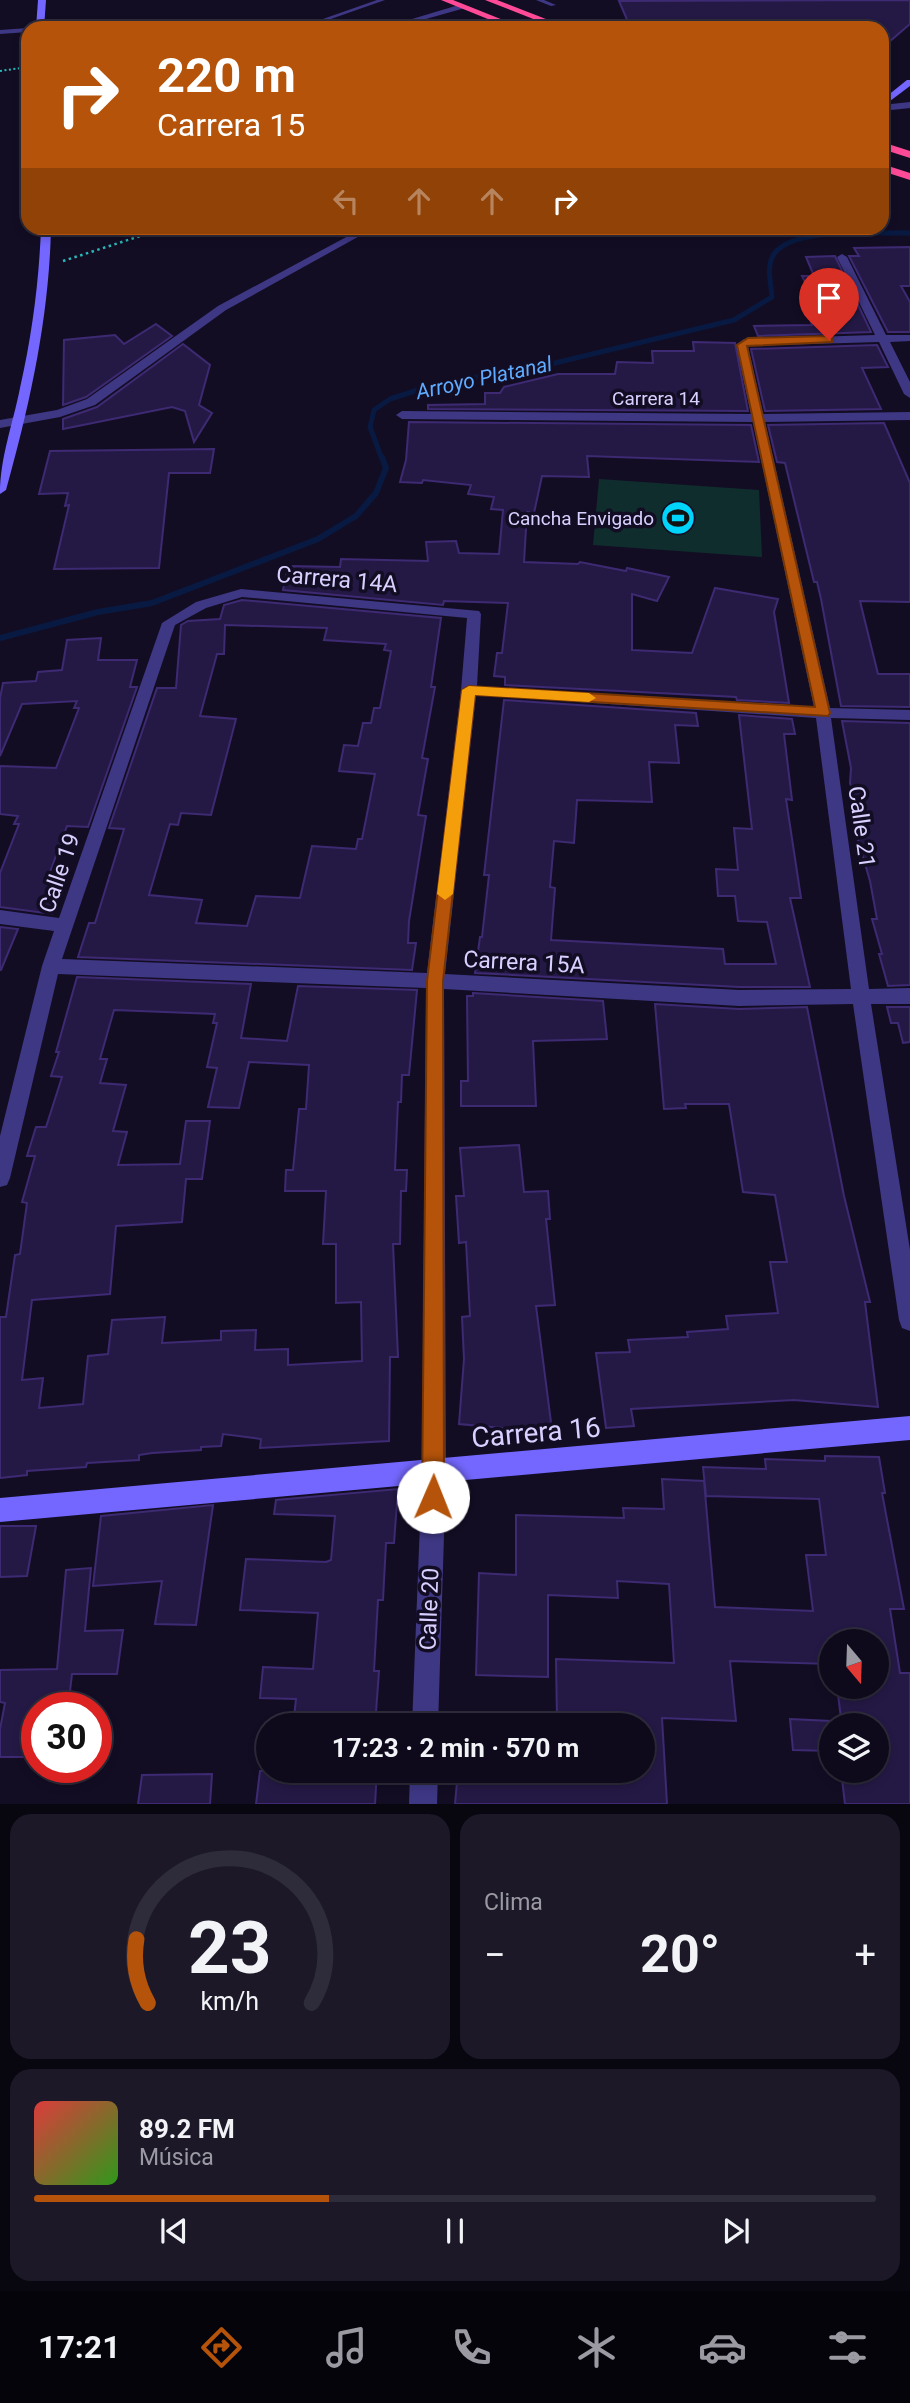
<!DOCTYPE html>
<html lang="es">
<meta charset="utf-8">
<style>
:root{--surface:#0e0a1b;--page:#1c1828;--text:#f1f3f6;--muted:#9b9aa3;--line:#2e2b3a;--accent:#b45309}
body{margin:0;font-family:Roboto,sans-serif;background:var(--page);color:var(--text);height:100vh;display:flex;flex-direction:column;font-size:26px;white-space:nowrap}
*{box-sizing:border-box;margin:0}
p{font-size:23px;color:var(--muted)}
.icon{flex:none;width:38px;height:38px;fill:none;stroke:currentColor;stroke-width:2;stroke-linecap:round;stroke-linejoin:round}
.map{position:relative;height:1804px;overflow:hidden}
.sheet{display:flex;flex-direction:column;gap:10px;padding:10px;background:#08060f;flex:1}
.sheet>*{flex:none}
.hud{position:absolute;left:21px;top:21px;width:868px;height:214px;border-radius:21px;box-shadow:0 4px 10px #0003,0 0 0 2px var(--line);background:#b45309;color:#fff;overflow:hidden}
.needle{width:46px;rotate:161deg}
.fabs{position:absolute;left:819px;top:1629px;display:grid;gap:14px}
.fabs a{display:grid;place-items:center;width:70px;height:70px;border-radius:50%;background:var(--surface);box-shadow:0 4px 10px #0003,0 0 0 2px var(--line);font-size:35px}
.speed{position:absolute;left:21px;top:1692px;display:flex;gap:14px;font-size:35px;font-weight:700;text-align:center}
.speed>*{display:grid;place-content:center;width:91px;height:91px;border-radius:50%;background:var(--surface);box-shadow:0 4px 10px #0003,0 0 0 2px var(--line);line-height:1}
.speed .limit{border:10px solid #d22;background:#fff;color:#111}
.pin{position:absolute;display:grid;place-items:center;width:60px;height:60px;color:#fff;margin:-72px -30px;border-radius:50% 50% 50% 0;rotate:-45deg;box-shadow:0 0 7px #0007}
.pin .icon{rotate:45deg}
.me{position:absolute;width:77px;margin:-38px;rotate:1deg;stroke-linejoin:round;filter:drop-shadow(0 0 5px #0008)}
.turn{display:flex;align-items:center;gap:24px;height:147px;padding:0 21px;font-size:32px}
.turn .icon{width:91px;height:91px;stroke-width:2.5}
.turn b{display:block;font-size:49px;line-height:60px}
.lanes{display:flex;align-items:center;height:66px;padding:0 21px;background:#0003;justify-content:center;gap:35px;direction:ltr}
.lanes .off{opacity:.35}
.big{font-size:52px;font-weight:700;line-height:1.1}
.sheet .widget{flex:1;display:flex;flex-direction:column;justify-content:center;gap:10px;min-width:0;padding:0 24px;border-radius:21px;background:var(--page)}
.sheet .dial{align-items:center;gap:0}
.dial svg{height:182px;overflow:visible;fill:none;stroke:var(--line);stroke-width:7;stroke-linecap:round;text-anchor:middle}
.dial text{fill:var(--text);stroke:none}
.song{display:flex;align-items:center;gap:21px}
.cover{width:84px;height:84px;border-radius:10px;background:linear-gradient(135deg,hsl(0 70% 55%),hsl(110 70% 35%))}
.played{height:7px;border-radius:4px;background:linear-gradient(90deg,var(--accent) 35%,var(--line) 35%)}
.keys{display:flex;justify-content:space-around;direction:ltr}
.heat{display:flex;justify-content:space-between;align-items:center;font-size:38px;direction:ltr}
.sheet .tiles{flex:1;display:grid;gap:10px;grid-template-columns:1fr 1fr}
.widget:last-child{grid-column:span 2}
.trip{position:absolute;left:256px;top:1713px;width:399px;height:70px;border-radius:35px;background:var(--surface);box-shadow:0 4px 10px #0003,0 0 0 2px var(--line);font-weight:700;line-height:70px;text-align:center}
.menu{display:flex;height:112px;justify-content:space-around;align-items:center;background:#06040b;color:var(--muted)}
.menu .icon{width:49px;height:49px}
.menu .active{color:var(--accent)}
.menu b{font-size:32px;color:var(--text)}
.map>svg:first-child{display:block}
</style>
<div class="map">
<svg width="910" height="1805" viewBox="0 0 910 1805">
<rect width="100%" height="100%" fill="#130d24"/>
<polygon fill="#102d2e" points="599,479 759,490 762,557 593,545"/>
<g fill="none" stroke-linecap="round" stroke-linejoin="round">
<path stroke="#081a42" stroke-width="5" d="M382 459 370 427 374 410 390 399 418 390 463 379 534 368 734 320 772 297C771 284 766 266 774 254 793 226 878 234 910 233"/>
<polyline stroke="#081a42" stroke-width="6" points="0,638 98,612 152,603 318,539 356,516 376,493 386,468 382,457"/>
</g>
<g fill="#241945" stroke="#3d2a72" stroke-width="2" fill-rule="evenodd">
<polygon points="910,0 910,24 882,48 882,28 642,28 640,22 628,22 619,1"/>
<polygon points="910,247 910,286 901,286 910,302 910,332 888,332 849,256 859,256 854,248"/>
<polygon points="835,256 871,332 758,336 754,326 812,325 809,317 817,316 808,299 813,299 802,276 814,276 806,257"/>
<polygon points="156,324 172,336 86,397 63,405 64,340 115,335 124,344"/>
<polygon points="693,342 735,343 748,411 428,409 428,405 485,404 485,393 500,393 504,387 558,374 615,374 617,362 653,363 652,351 694,351"/>
<polygon points="183,344 210,365 199,405 212,413 194,442 185,411 172,407 63,429 63,419 97,407"/>
<polygon points="877,345 888,367 862,368 881,409 765,411 751,349"/>
<polygon points="409,422 751,425 759,462 587,456 589,477 542,476 534,513 527,512 524,562 578,564 580,562 626,571 627,568 669,577 657,601 632,594 632,650 692,653 715,588 778,599 774,612 789,703 737,700 736,697 505,685 505,677 494,676 497,653 502,653 508,603 444,601 443,605 283,590 288,566 340,567 341,559 428,561 426,542 456,541 459,553 499,554 503,510 491,509 494,497 468,494 471,485 423,480 422,483 400,482 406,460"/>
<polygon points="884,423 910,483 910,602 860,601 878,674 910,674 910,707 841,706 821,599 817,582 814,582 785,463 777,462 768,425"/>
<polygon points="214,449 210,473 169,473 159,568 54,569 69,505 65,506 68,493 39,494 50,451"/>
<path d="M242 600 441 618 431 687H435L422 758 428 759 418 815 426 816 409 921 408 943H416L412 970 78 957 89 923H95L124 829 109 828 157 688H176L181 625 188 621 220 619 224 605ZM225 625 327 628 324 640 386 644 384 650 391 651 380 708H374L371 723H363L358 746 344 745 339 771 375 774 362 839H358L356 849 312 846 300 898 256 896 247 926 196 923 202 900 149 895 170 824 178 825 181 813 211 815 236 719 200 716 217 654H224Z"/>
<polygon points="101,638 98,660 137,660 130,687 137,687 88,827 67,826 47,880 64,881 52,914 0,907 0,873 19,824 14,824 18,816 0,814 0,766 56,768 79,708 74,708 77,701 22,704 0,756 0,698 3,683 36,681 38,672 62,670 67,640"/>
<polygon points="504,700 696,713 698,726 675,725 679,763 649,762 652,802 577,800 574,843 554,841 550,887 555,888 551,940 723,949 725,964 776,964 767,922 738,921 735,896 718,896 716,869 738,870 734,828 752,829 739,715 792,719 795,734 784,734 792,800 786,799 801,898 790,898 810,987 739,987 475,973 480,937 482,937 489,875 484,875"/>
<polygon points="842,721 910,723 910,985 888,986 879,954 882,954 872,919 877,919 870,881 853,823 859,823 854,806 857,806 850,783 851,768"/>
<polygon points="0,927 18,929 1,970 0,970"/>
<path d="M77 977 251 984 241 1038 287 1041 298 986 417 990 409 1075H402L401 1102H398L395 1170H407L406 1191H401L400 1244H393L398 1357H390L389 1441 260 1448 261 1439 223 1434 221 1446 201 1447V1450L152 1453 139 1455V1460L87 1463 86 1467 27 1471V1475L0 1478V1317H6L15 1255 20 1254 27 1203 22 1202 35 1156H27L36 1127H46L62 1077 51 1076 59 1052H56ZM114 1010 215 1014 213 1023H217L207 1067 217 1068 208 1107 239 1108 249 1062 309 1065 306 1109H299L293 1170H286L285 1191H326L323 1244H336V1303L361 1302 362 1361 288 1365V1349L255 1350 256 1330 221 1331V1340L162 1343 165 1317 112 1320 108 1354 88 1356 83 1404 39 1408 43 1378 22 1380 32 1300 110 1294 116 1226 182 1222 186 1179H202L210 1121H186L180 1164 118 1165 127 1132 113 1131 126 1085 100 1083 107 1059H100Z"/>
<polygon points="473,993 603,1001 607,1039 533,1041 536,1106 461,1106 461,1081 468,1081 467,996 473,996"/>
<polygon points="655,1004 739,1009 807,1007 844,1196 870,1302 865,1302 878,1407 794,1400 631,1409 634,1426 606,1428 596,1353 630,1352 628,1340 688,1337 687,1332 728,1329 726,1316 778,1313 770,1262 787,1262 775,1195 743,1192 729,1104 685,1104 686,1108 664,1109"/>
<polygon points="887,1007 910,1007 910,1042 903,1043 898,1023 891,1023"/>
<polygon points="519,1145 524,1192 548,1191 550,1219 546,1219 555,1305 536,1306 552,1430 502,1433 502,1428 459,1424 464,1359 462,1317 470,1316 466,1242 459,1243 456,1196 464,1196 460,1148"/>
<polygon points="825,1456 879,1457 885,1493 882,1493 904,1609 890,1609 900,1673 910,1673 910,1804 845,1804 841,1771 877,1771 877,1726 842,1726 837,1687 877,1687 877,1642 831,1642 831,1664 730,1661 736,1721 662,1718 667,1804 455,1804 458,1771 642,1771 642,1722 557,1719 556,1659 674,1663 669,1584 617,1581 618,1598 548,1595 548,1677 476,1675 479,1573 516,1575 516,1515 624,1518 623,1508 664,1509 662,1479 704,1481 715,1607 813,1611 806,1555 826,1555 819,1499 706,1496 703,1467 766,1469 765,1459 825,1461"/>
<polygon points="398,1489 394,1543 386,1543 383,1600 378,1600 374,1671 379,1671 375,1726 293,1726 296,1699 260,1698 263,1667 313,1669 318,1613 240,1610 246,1559 326,1562 331,1560 335,1516 274,1514 276,1500"/>
<polygon points="213,1505 196,1625 155,1624 162,1581 93,1586 101,1516"/>
<polygon points="0,1526 36,1526 27,1576 0,1577"/>
<polygon points="91,1568 85,1631 123,1630 117,1674 72,1674 68,1708 37,1708 37,1757 0,1757 0,1729 5,1703 0,1702 0,1670 57,1669 66,1570"/>
<polygon points="790,1719 831,1721 831,1751 793,1750"/>
<polygon points="260,1771 377,1771 375,1804 256,1804"/>
<polygon points="212,1774 210,1804 138,1804 142,1775"/>
</g>
<g fill="none" stroke-linecap="round" stroke-linejoin="round">
<polyline stroke="#2bb8b8" stroke-width="2" stroke-dasharray="2 2.5" stroke-linecap="butt" points="0,71 28,67"/>
<polyline stroke="#2bb8b8" stroke-width="2.5" stroke-dasharray="2.5 3.5" stroke-linecap="butt" points="63,261 165,228"/>
<g fill="#3e3784" fill-rule="evenodd">
<polygon points="377,0 385,0 308,27 303,26"/>
<polygon points="536,0 544,0 556,5 551,6"/>
<polygon points="606,22 617,27 618,28 604,25"/>
<polygon points="28,28 28,32 0,34 0,30"/>
</g>
<g fill="#3e3784" fill-rule="evenodd">
<polygon points="462,4 465,8 394,28 382,28"/>
<polygon points="910,102 910,108 882,111 882,105"/>
<polygon points="363,228 374,228 226,310 95,405 60,417 0,428 0,420 57,410 87,399 218,306"/>
<path d="M842 254 847 257 886 335H910V341L890 342 910 382V398L904 394 879 342 748 346 763 414 910 412V420L765 422 830 708 910 710V720L831 718 869 989 910 988V1004H871L910 1250V1331L902 1328 899 1320 853 1004 739 1006 444 989 446 1472 438 1726H412L422 1472 426 988 58 974 10 1178 7 1185 0 1187V1136L42 966 54 931 0 924V910L59 918 162 623 196 602 241 589 479 611 481 614 477 686 814 707 753 422 402 419 396 415 402 411 751 414 736 345 744 339 875 335 837 257ZM242 597 467 618 461 690 427 973 62 959 175 625 206 608ZM476 695 816 718 851 989 739 990 445 974Z"/>
<polygon points="410,1771 438,1771 437,1805 409,1805"/>
</g>
<g fill="#7467ff" fill-rule="evenodd">
<polygon points="38,0 46,0 44,28 36,28"/>
<polygon points="907,80 910,80 910,86 882,107 882,100"/>
<path d="M41 228H51C49 318 30 404 6 490L0 494C0 457 13 424 20 388 32 335 39 282 41 228Z"/>
<polygon points="910,1416 910,1440 0,1522 0,1498"/>
</g>
<g fill="#ff4b97" fill-rule="evenodd">
<polygon points="441,0 453,0 523,28 510,28"/>
<polygon points="485,0 497,0 569,28 556,28"/>
<polygon points="882,142 910,151 910,158 882,149"/>
<polygon points="882,164 910,173 910,180 882,171"/>
</g>
</g>
<polygon fill="#b45309" stroke="#753606" stroke-width="2" points="829,336 832,337 832,342 747,346 830,713 828,716 475,695 443,981 444,1497 441,1505 433,1508 425,1505 422,1497 427,981 462,690 469,686 815,707 737,345 748,338"/>
<polygon fill="#f59e0b" points="469,686 589,693 596,698 589,702 475,695 453,894 445,900 437,894 462,690"/>
<defs>
<g id="stadium-disc" transform="scale(1.75)"><circle r="9.5" fill="#00d4fb" stroke="#130d24"/><path d="M0-5a6.5 5 0 1 0 0 10a6.5 5 0 1 0 0-10ZM-3.5-1.8h7v3.6h-7Z" fill="#111"/></g>
</defs>
<g fill-rule="evenodd">
<use href="#stadium-disc" x="678" y="518"/>
</g>
<g text-anchor="middle" stroke-width="7" stroke-linejoin="round" paint-order="stroke">
<g font-size="19" fill="#d8d0ff" stroke="#130d24">
<text x="656" y="405">Carrera 14</text>
</g>
<g font-size="19" fill="#d8d0ff" stroke="#130d24" text-anchor="end">
<text x="654" y="525">Cancha Envigado</text>
</g>
<g font-size="21" font-style="italic" fill="#5eabff" stroke="#130d24">
<text transform="translate(484 378) rotate(-12)" y="7">Arroyo Platanal</text>
</g>
<g font-size="23" fill="#d8d0ff" stroke="#130d24">
<text transform="translate(337 579) rotate(5)" y="8">Carrera 14A</text>
<text transform="translate(862 827) rotate(82)" y="8">Calle 21</text>
<text transform="translate(59 873) rotate(-71)" y="8">Calle 19</text>
<text transform="translate(524 962) rotate(3)" y="8">Carrera 15A</text>
<text transform="translate(429 1609) rotate(-88)" y="8">Calle 20</text>
</g>
<g font-size="28" fill="#d8d0ff" stroke="#130d24">
<text transform="translate(536 1432) rotate(-5)" y="10">Carrera 16</text>
</g>
</g>
</svg>
<div class="fabs">
<a><svg class="needle" viewBox="-14 -14 28 28"><path d="M0-13l5 13h-10z" fill="#e53935"/><path d="M0 13l5-13h-10z" fill="#9b9aa3"/></svg></a>
<a><svg class="icon" aria-label="layers" viewBox="0 0 24 24"><path d="M12 4l9 5-9 5-9-5zM3 14l9 5 9-5"/></svg></a>
</div>
<div class="speed"><div class="limit">30</div></div>
<div class="pin" style="left:829px;top:340px;background:#d93025"><svg class="icon" aria-label="arrive" viewBox="0 0 24 24"><path d="M6 21V4h12l-3 4 3 4H6"/></svg></div>
<svg class="me" style="left:433px;top:1497px" viewBox="-20 -20 40 40"><circle r="19" fill="#fff"/><path d="M0-13L10 11 0 6-10 11z" fill="#b45309"/></svg>
<div class="trip">17:23 · 2 min · 570 m</div>
<div class="hud">
<div class="turn"><svg class="icon" aria-label="right" viewBox="0 0 24 24"><path d="M7 20v-9h11M14 6l5 5-5 5"/></svg><div><b>220 m</b>Carrera 15</div></div>
<div class="lanes"><svg class="icon off" aria-label="left" viewBox="0 0 24 24"><path d="M17 20v-9H6M10 6l-5 5 5 5"/></svg><svg class="icon off" aria-label="ahead" viewBox="0 0 24 24"><path d="M12 20V5M6 11l6-6 6 6"/></svg><svg class="icon off" aria-label="ahead" viewBox="0 0 24 24"><path d="M12 20V5M6 11l6-6 6 6"/></svg><svg class="icon" aria-label="right" viewBox="0 0 24 24"><path d="M7 20v-9h11M14 6l5 5-5 5"/></svg></div>
</div>
</div>
<section class="sheet">
<div class="tiles">
<div class="widget dial"><svg viewBox="0 0 100 80">
<path d="M14 69A42 42 0 1 1 86 69"/>
<path d="M14 69A42 42 0 0 1 9 41" stroke="#b45309"/>
<text x="50" y="56" font-size="32" font-weight="700">23</text>
<text x="50" y="72" font-size="11">km/h</text>
</svg></div>
<div class="widget"><p>Clima</p>
<div class="heat"><a>−</a><b class="big">20°</b><a>+</a></div>
</div>
<div class="widget">
<div class="song"><i class="cover"></i><div><b>89.2 FM</b><p>Música</p></div></div>
<div class="played"></div>
<div class="keys"><svg class="icon" aria-label="previous" viewBox="0 0 24 24"><path d="M18 5L8 12l10 7zM5 5v14"/></svg><svg class="icon" aria-label="pause" viewBox="0 0 24 24"><path d="M8 5v14M16 5v14"/></svg><svg class="icon" aria-label="next" viewBox="0 0 24 24"><path d="M6 5l10 7-10 7zM19 5v14"/></svg></div>
</div>
</div>
</section>
<nav class="menu">
<b>17:21</b>
<svg class="icon active" aria-label="directions" viewBox="0 0 24 24"><path d="M12 3l9 9-9 9-9-9zM9 14v-3h6M13 9l2 2-2 2"/></svg>
<svg class="icon" aria-label="music" viewBox="0 0 24 24"><path d="M9 18V5l10-2v13"/><circle cx="6" cy="18" r="3"/><circle cx="16" cy="16" r="3"/></svg>
<svg class="icon" aria-label="phone" viewBox="0 0 24 24"><path d="M5 4h4l2 5-3 2q2 4 5 5l2-3 5 2v4C11 20 4 13 5 4z"/></svg>
<svg class="icon" aria-label="climate" viewBox="0 0 24 24"><path d="M12 3v18M4 7l16 10M4 17L20 7"/></svg>
<svg class="icon" aria-label="car" viewBox="0 0 24 24"><path d="M5 17H2v-5l4-1 3-4h7l3 4 3 1v5h-3M9 17h6M6 11h13"/><circle cx="7" cy="17" r="2"/><circle cx="17" cy="17" r="2"/></svg>
<svg class="icon" aria-label="filters" viewBox="0 0 24 24"><path d="M4 7h16M4 17h16"/><circle cx="9" cy="7" r="2"/><circle cx="15" cy="17" r="2"/></svg>
</nav>
